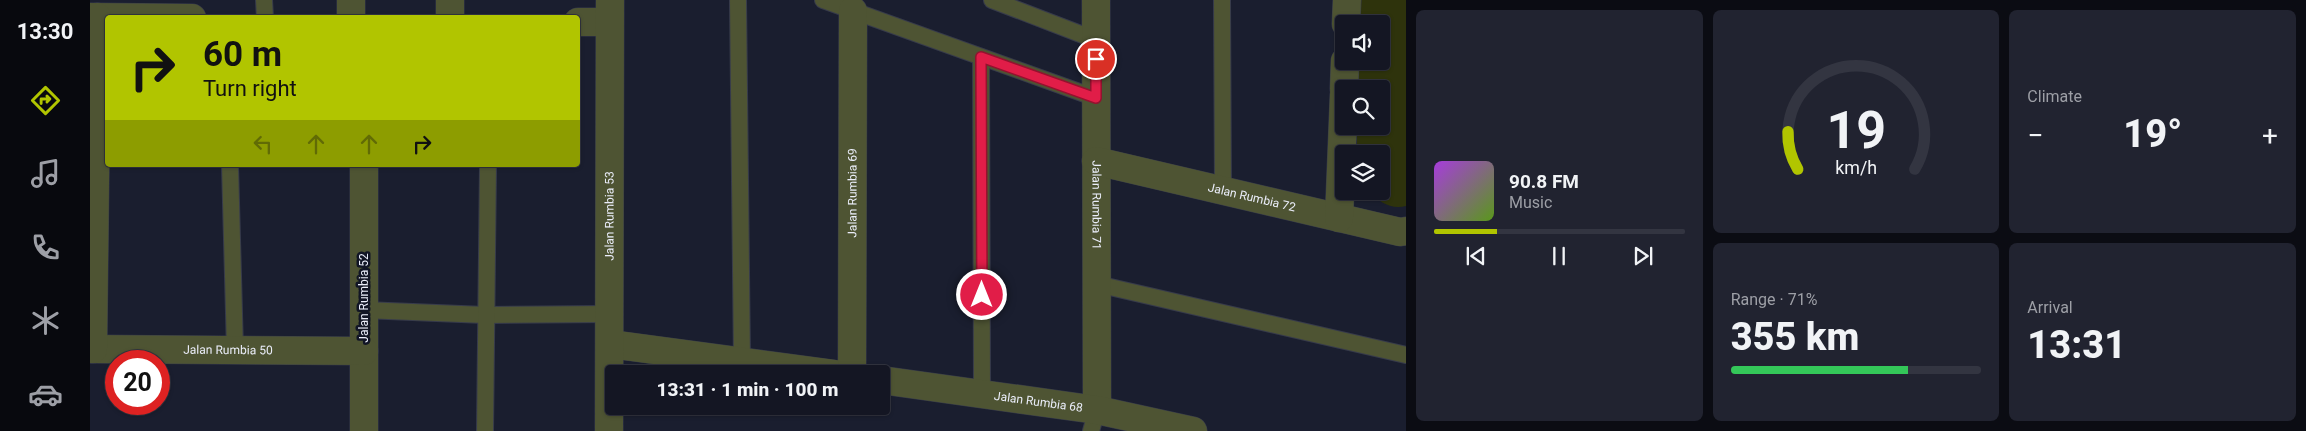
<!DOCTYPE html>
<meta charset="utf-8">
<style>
:root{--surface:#141623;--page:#212330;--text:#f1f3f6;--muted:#9d9fa6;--line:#333541;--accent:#b1c500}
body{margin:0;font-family:Roboto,sans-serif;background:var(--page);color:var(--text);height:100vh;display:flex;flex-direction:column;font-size:19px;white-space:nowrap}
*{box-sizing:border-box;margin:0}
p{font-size:16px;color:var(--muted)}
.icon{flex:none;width:28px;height:28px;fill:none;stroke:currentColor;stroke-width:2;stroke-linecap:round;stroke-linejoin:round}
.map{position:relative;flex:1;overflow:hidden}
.side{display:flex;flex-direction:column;gap:10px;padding:10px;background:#0b0c13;width:900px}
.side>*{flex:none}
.guide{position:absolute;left:15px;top:15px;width:475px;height:152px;border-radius:5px;box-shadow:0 1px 4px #0004,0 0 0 1px var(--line);background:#b1c500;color:#111;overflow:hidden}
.fabs{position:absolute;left:1245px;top:15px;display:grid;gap:10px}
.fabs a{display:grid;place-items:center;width:55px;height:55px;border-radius:5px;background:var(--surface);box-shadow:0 1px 4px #0004,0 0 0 1px var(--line);font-size:25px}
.speed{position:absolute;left:15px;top:350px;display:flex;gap:10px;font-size:25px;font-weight:700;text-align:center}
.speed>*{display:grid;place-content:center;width:65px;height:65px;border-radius:50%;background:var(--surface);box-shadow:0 1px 4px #0004,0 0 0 1px var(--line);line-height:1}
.speed .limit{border:8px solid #d22;background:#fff;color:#111}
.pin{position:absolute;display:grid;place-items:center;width:42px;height:42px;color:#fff;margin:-21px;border:2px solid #fff;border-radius:50%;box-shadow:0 1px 5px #0007}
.me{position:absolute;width:55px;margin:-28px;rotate:0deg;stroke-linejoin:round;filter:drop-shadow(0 0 4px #0008)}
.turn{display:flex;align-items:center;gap:18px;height:105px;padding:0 15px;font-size:22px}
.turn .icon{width:65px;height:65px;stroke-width:2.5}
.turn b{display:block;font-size:35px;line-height:42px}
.lanes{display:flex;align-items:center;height:48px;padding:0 15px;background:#0003;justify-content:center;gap:25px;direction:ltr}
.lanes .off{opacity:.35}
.big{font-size:38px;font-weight:800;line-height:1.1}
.side .tile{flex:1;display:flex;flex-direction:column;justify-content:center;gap:8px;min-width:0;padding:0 18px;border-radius:8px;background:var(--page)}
.side .dial{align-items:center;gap:0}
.dial svg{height:130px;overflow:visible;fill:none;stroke:var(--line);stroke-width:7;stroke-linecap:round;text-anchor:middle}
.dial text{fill:var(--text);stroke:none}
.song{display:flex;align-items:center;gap:15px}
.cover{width:60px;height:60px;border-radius:8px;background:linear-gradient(135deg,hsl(280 70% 55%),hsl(90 70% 35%))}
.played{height:5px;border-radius:2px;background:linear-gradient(90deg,var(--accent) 25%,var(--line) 25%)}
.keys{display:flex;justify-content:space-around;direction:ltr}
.heat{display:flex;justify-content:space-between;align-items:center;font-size:28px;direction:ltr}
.charge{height:8px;border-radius:4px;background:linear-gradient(90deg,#34c759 71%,var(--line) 0)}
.side .tiles{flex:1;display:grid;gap:10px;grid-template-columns:repeat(3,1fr)}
.tile:first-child{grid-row:span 2}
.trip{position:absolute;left:515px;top:365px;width:285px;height:50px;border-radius:5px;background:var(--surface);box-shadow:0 1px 4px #0004,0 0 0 1px var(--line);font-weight:800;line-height:50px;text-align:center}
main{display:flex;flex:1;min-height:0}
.menu{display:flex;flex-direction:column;width:90px;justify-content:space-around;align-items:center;background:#08090e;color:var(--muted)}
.menu .icon{width:35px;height:35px}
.menu .active{color:var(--accent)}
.menu b{font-size:22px;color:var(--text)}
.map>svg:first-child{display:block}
</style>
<main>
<nav class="menu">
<b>13:30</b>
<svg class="icon active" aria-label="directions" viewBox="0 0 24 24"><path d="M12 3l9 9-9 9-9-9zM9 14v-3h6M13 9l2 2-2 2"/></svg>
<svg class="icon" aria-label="music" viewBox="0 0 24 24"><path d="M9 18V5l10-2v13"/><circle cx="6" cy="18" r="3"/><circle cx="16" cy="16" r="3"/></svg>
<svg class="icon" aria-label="phone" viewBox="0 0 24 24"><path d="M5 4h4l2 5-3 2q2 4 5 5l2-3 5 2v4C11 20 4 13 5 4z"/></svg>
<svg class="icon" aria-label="climate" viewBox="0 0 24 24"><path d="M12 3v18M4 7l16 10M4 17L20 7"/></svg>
<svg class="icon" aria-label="car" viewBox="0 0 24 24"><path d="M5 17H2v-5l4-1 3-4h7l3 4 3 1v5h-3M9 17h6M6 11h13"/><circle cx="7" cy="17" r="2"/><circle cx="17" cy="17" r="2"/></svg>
</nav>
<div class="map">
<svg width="1316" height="431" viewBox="0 0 1316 431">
<rect width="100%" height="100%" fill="#1a1e2f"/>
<path fill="#2e330c" d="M1268 0H1316V206C1301 210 1289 202 1279 191H1291V154H1267V126H1291V89H1268V61H1291V24H1268Z"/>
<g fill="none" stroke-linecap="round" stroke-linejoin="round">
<g stroke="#373b4b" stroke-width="18">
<g id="service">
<polyline points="174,0 175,18"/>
<polyline points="648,0 652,362"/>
<polyline points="733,0 1006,98"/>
<polyline points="902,0 1006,40"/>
<polyline points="1132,0 1133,192"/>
<polyline points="891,57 892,393"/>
<polyline points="140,165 145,350"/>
<polyline points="1007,284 1316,355"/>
<polyline points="274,310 395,315 520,314"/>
<polyline points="395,431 398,165"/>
<polyline points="1001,431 1007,410"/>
</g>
</g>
<g stroke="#373b4b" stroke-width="29">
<g id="minor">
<polyline points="360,0 360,18"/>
<path id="s1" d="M1006 0 1007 410"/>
<polyline points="0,17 102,18"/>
<polyline points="261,18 261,0"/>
<polyline points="488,22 519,22"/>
<polyline points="1256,24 1257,0"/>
<polyline points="1254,89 1255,61"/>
<path id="s2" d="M1006 161 1310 232 1316 231"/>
<polyline points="274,165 274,431"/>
<polyline points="1249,218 1254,95"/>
<polyline points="520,344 744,374"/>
<path id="s3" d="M0 349 274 351"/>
<polyline points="3,349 7,17"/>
<path id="s4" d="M762 374 763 11"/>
<path id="s5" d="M791 380 1007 410 1103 431"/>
<path id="s6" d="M519 431 520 0"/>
</g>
</g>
<use href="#service" stroke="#4e5433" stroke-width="16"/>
<use href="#minor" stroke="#4e5433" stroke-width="28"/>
</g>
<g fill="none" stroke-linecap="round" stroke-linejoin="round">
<g stroke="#92132f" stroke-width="12">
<polyline id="route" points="892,295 891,57 1006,98 1006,59"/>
</g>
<use href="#route" stroke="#e11d48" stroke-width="9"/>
</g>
<g text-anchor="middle" stroke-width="5" stroke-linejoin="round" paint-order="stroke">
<g font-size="12" fill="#eaedf9" stroke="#111525">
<text dy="4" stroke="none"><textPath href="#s4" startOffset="181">Jalan Rumbia 69</textPath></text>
<text dy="4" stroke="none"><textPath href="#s2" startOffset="160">Jalan Rumbia 72</textPath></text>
<text dy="4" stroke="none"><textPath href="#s1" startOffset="205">Jalan Rumbia 71</textPath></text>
<text dy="4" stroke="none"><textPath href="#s6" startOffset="215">Jalan Rumbia 53</textPath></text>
<text transform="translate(274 298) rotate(-90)" y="4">Jalan Rumbia 52</text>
<text dy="4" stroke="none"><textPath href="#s3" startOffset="138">Jalan Rumbia 50</textPath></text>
<text dy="4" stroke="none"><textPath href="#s5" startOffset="159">Jalan Rumbia 68</textPath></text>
</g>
</g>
</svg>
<div class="fabs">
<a><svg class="icon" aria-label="sound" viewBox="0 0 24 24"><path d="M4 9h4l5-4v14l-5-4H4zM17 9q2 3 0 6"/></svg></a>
<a><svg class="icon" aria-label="search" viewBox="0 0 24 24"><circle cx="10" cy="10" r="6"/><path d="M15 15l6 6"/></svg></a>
<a><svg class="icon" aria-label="layers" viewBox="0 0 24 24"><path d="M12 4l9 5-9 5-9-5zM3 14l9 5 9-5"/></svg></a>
</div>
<div class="speed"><div class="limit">20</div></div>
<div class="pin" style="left:1006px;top:59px;background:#d93025"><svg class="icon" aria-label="arrive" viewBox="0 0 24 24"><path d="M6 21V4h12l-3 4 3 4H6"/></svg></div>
<svg class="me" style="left:892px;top:295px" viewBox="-20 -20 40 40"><circle r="17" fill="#e11d48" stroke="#fff" stroke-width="3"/><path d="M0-11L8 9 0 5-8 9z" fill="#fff"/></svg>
<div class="trip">13:31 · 1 min · 100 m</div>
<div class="guide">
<div class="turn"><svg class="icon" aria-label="right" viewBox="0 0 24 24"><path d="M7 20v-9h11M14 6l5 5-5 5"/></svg><div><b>60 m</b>Turn right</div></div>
<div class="lanes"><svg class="icon off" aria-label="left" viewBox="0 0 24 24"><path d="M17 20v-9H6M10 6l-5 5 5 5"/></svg><svg class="icon off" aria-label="ahead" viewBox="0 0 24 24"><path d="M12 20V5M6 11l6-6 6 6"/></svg><svg class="icon off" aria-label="ahead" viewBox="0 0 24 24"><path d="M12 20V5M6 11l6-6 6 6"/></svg><svg class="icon" aria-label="right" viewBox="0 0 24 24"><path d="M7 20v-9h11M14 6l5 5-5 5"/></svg></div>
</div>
</div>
<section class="side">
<div class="tiles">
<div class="tile">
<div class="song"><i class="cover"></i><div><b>90.8 FM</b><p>Music</p></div></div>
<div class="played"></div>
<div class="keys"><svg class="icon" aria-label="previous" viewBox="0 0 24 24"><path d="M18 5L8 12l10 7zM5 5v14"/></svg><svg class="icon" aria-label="pause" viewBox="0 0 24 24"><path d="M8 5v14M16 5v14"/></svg><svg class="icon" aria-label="next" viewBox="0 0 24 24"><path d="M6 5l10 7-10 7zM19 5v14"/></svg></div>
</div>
<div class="tile dial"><svg viewBox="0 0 100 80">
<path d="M14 69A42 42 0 1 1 86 69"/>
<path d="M14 69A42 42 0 0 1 8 46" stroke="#b1c500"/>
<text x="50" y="56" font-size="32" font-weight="700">19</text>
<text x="50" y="72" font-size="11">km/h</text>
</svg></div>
<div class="tile"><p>Climate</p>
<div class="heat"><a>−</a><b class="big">19°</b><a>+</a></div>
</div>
<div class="tile"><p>Range · 71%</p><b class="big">355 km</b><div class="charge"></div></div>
<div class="tile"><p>Arrival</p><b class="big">13:31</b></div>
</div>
</section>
</main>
